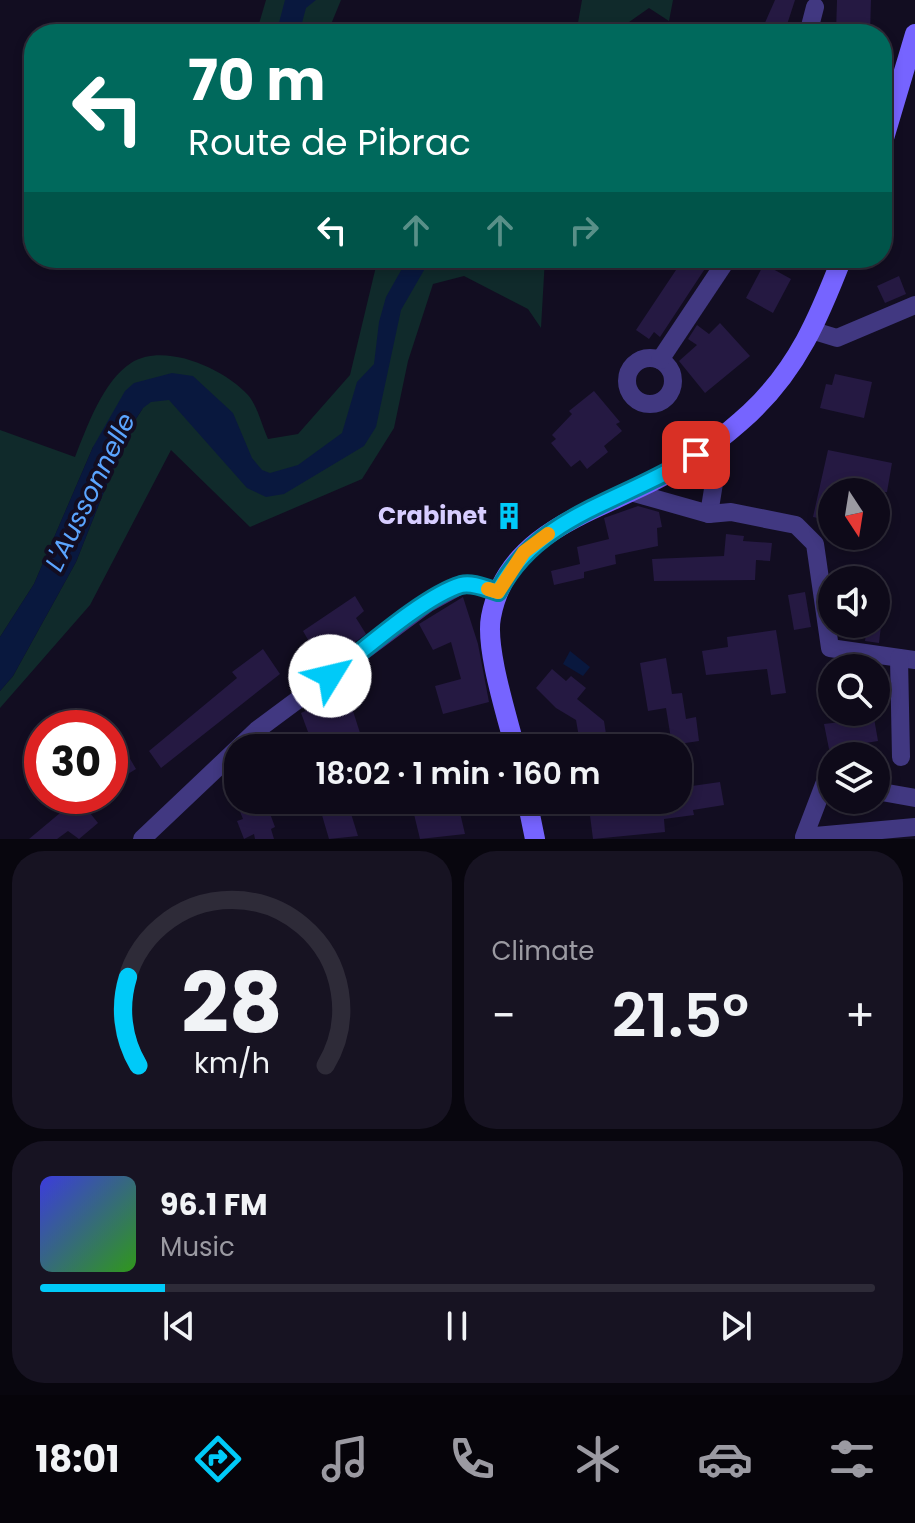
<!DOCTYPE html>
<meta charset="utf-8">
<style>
:root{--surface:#0e0a19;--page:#171322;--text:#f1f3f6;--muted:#9b9aa2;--line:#2e2b38;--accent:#00caf8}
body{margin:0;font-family:Poppins,sans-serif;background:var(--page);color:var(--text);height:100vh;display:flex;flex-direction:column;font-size:30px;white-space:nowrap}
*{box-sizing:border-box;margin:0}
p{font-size:26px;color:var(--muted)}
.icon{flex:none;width:44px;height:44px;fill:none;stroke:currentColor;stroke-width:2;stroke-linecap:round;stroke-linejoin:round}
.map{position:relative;height:839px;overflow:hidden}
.panel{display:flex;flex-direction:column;gap:12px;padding:12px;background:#08060e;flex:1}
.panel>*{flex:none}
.guide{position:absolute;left:24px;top:24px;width:868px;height:244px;border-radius:32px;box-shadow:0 4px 12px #0003,0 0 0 2px var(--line);background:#00695c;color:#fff;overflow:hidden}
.needle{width:52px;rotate:168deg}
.fabs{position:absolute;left:818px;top:478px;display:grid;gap:16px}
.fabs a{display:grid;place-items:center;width:72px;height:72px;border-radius:50%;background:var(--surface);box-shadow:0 4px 12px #0003,0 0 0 2px var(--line);font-size:40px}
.speed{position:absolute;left:24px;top:710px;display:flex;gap:16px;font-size:40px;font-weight:700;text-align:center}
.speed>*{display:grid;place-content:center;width:104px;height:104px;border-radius:50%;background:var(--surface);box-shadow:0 4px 12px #0003,0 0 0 2px var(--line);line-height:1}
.speed .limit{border:12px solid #d22;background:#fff;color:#111}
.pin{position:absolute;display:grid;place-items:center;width:68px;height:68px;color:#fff;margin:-34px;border-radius:16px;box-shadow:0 4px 12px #0006}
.me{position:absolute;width:88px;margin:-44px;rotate:54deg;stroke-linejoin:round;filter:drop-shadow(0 0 6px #0008)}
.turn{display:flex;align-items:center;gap:28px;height:168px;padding:0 32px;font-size:36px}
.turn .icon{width:104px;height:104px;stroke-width:2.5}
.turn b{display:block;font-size:56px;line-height:68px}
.lanes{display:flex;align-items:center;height:76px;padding:0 32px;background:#0003;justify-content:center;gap:40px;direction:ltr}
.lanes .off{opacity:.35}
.big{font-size:60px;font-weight:600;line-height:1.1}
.panel .tile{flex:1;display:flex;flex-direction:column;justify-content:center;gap:12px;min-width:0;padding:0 28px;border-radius:32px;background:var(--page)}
.panel .dial{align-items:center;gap:0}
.dial svg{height:208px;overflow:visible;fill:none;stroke:var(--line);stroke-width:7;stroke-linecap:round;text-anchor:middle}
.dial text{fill:var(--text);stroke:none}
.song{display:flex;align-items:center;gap:24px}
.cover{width:96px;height:96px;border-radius:12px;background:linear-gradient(135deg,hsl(240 70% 55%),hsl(110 70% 35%))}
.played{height:8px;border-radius:4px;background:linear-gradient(90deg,var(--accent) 15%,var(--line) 15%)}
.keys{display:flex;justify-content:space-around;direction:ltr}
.heat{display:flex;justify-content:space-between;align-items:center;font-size:44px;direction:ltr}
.panel .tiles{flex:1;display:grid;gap:12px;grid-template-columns:1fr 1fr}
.tile:last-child{grid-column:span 2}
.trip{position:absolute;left:224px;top:734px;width:468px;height:80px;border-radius:32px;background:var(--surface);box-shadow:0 4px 12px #0003,0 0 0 2px var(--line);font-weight:600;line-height:80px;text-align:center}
.tabs{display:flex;height:128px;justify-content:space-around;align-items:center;background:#06040a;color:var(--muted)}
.tabs .icon{width:56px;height:56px}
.tabs .selected{color:var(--accent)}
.tabs b{font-size:36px;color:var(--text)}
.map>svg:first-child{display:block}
</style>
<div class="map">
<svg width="915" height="839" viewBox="0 0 915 839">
<rect width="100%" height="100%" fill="#120d21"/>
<g fill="#102a2b">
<polygon points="266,0 341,0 327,34 256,34"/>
<polygon points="582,0 673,0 669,21 649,8 612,34 576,34"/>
<path d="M378 258H545L541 328 528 309 464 276 433 284 408 361 394 428 362 479 250 527 171 450 90 605 0 708V691L13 676 76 562 128 431 143 408 93 447 34 584 0 637V430L75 457C87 427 103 381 131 363 164 342 223 368 248 395 257 405 262 426 268 439L298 434 350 375Z"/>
</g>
<g fill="#09183e">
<polygon points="285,0 316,0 306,8 299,34 276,34"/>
<polygon points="408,258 431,258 401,310 376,427 364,446 284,494 266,497 247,488 169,400 151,402 143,408 128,431 76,562 13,676 0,691 0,637 34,584 93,447 125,391 134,383 172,373 193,376 233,413 252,458 262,470 270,473 298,465 342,433 357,382 374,364 379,322 386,297"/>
<polygon points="570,651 590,667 583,676 563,664"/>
</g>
<g fill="#251942">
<polygon points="775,0 795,0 784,34 760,34"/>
<polygon points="837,0 871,0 870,34 836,33"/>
<polygon points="684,258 712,258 660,337 654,332 649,339 636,330"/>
<polygon points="764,264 791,279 773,313 746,298"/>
<polygon points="899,276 906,294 885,303 877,286"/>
<polygon points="720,323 750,356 705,393 679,361 697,345 688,339 697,325 709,334"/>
<polygon points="835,374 872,382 864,418 820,408 826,384 832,385"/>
<polygon points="594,391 620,422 616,424 622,431 604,446 608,452 587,469 580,460 571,467 551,443 556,439 552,435 572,414 569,411"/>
<polygon points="828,450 892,463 887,492 832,492 832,521 813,517"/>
<polygon points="638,506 659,512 662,527 657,528 658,546 615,555 616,564 584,572 584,578 554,585 551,571 580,564 577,547 609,539 604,518"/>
<polygon points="726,534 744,536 743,541 772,543 770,561 756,560 755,580 654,581 652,559 724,556"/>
<polygon points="805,592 811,627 794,630 788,595"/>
<polygon points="355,596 364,611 356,618 366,634 323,666 303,631"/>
<polygon points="463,597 478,644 489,702 443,714 435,686 461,679 451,642 433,650 419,624"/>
<polygon points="867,625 881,626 879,643 865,641"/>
<polygon points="776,630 786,693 771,695 767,669 706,675 702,651 728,647 727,637"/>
<polygon points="263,649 280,674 161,768 149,751 237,678 232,672"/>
<polygon points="666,658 672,694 682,693 686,719 696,717 699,741 672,745 666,708 648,711 640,663"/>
<polygon points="552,669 566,681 571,676 586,688 577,699 604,721 606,734 602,739 580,743 576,720 556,708 536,688"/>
<polygon points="347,692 360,733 314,748 301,713"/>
<polygon points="874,718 878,741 829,749 824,724"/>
<polygon points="119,740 136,769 115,782 110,774 110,746"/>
<polygon points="720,782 724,805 693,810 694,815 664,819 665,832 593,839 588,800 678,800 678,788"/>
<polygon points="78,798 98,823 79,839 68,831 57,839 29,839"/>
<polygon points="247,800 265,800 275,827 271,829 274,839 255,839 254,834 244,839 237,821 243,819 237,804"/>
<polygon points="337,800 339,806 348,804 358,836 329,839 319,805"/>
<polygon points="439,800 457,800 465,834 420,839 412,806"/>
</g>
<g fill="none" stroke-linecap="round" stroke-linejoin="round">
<g stroke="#413881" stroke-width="18">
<polyline points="808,34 815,7"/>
<polyline points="814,331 837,338 915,305"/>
<circle cx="650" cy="381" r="23"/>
<polyline points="660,360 728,258"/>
<polyline points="696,455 714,483 709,514"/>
<polyline points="631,492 709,514 731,512 796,525 815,544 830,648 915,660"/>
<polyline points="899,658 901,757"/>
<polyline points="832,783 825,782 804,837 915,827"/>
<polyline points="876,791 915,798"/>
<polyline points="142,839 257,730 428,603 461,585 472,584 498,592"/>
</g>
<g stroke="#7664ff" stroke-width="20">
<polyline points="882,145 915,34"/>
<path d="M515 748C507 716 485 648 491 617 508 526 604 511 672 471 699 456 727 434 750 413 798 368 819 317 842 258"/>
<polyline points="527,800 535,839"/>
</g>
</g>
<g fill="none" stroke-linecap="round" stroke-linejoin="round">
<g stroke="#0083a1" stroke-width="20">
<path id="route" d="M330 676C363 651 424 596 461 585 473 582 487 589 498 592 537 514 629 500 696 455"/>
</g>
<use href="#route" stroke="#00caf8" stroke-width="14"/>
<polyline stroke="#f59e0b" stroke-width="14" points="488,589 498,592 524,552 548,534"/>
</g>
<defs>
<g id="building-bare" transform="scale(2.16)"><path d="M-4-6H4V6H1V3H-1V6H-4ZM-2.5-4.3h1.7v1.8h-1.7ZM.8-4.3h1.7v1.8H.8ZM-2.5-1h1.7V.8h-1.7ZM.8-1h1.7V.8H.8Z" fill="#00caf8" stroke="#120d21" stroke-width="2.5" paint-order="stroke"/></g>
</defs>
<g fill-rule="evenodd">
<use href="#building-bare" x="509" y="516"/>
</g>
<g text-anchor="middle" stroke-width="8" stroke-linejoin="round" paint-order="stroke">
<g font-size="24" font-weight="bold" fill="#d7cdff" stroke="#120d21" text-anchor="end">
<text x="487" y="524">Crabinet</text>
</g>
<g font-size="26" font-style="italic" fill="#5ba5ff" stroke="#120d21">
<text transform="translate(90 492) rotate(-64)" y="9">L'Aussonnelle</text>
</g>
</g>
</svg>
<div class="fabs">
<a><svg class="needle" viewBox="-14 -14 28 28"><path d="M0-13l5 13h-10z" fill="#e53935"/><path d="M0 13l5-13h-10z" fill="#9b9aa2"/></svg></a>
<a><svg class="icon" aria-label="sound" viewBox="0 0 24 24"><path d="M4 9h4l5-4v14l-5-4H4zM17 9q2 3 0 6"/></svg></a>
<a><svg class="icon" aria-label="search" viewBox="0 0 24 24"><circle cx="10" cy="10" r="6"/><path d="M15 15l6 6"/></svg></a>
<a><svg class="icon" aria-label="layers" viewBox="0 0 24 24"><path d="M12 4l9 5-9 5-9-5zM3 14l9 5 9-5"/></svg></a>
</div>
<div class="speed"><div class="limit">30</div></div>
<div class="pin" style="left:696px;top:455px;background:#d93025"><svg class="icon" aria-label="arrive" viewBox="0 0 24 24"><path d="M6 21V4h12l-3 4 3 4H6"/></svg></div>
<svg class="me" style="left:330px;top:676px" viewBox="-20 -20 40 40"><circle r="19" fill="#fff"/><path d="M0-13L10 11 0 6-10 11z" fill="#00caf8"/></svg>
<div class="trip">18:02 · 1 min · 160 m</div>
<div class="guide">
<div class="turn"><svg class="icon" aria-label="left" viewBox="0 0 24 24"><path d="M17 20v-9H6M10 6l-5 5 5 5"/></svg><div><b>70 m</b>Route de Pibrac</div></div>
<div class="lanes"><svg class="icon" aria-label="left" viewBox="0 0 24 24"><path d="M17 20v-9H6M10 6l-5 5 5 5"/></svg><svg class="icon off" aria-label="ahead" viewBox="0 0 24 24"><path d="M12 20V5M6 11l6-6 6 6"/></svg><svg class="icon off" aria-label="ahead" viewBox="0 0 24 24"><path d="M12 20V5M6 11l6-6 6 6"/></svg><svg class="icon off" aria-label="right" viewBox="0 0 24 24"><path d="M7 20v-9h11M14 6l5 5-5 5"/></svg></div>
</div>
</div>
<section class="panel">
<div class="tiles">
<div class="tile dial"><svg viewBox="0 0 100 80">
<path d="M14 69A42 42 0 1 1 86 69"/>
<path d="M14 69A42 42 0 0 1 10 35" stroke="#00caf8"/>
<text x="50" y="56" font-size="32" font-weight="700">28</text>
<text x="50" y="72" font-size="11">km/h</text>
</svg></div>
<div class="tile"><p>Climate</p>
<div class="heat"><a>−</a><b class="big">21.5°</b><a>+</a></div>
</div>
<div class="tile">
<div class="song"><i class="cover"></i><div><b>96.1 FM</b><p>Music</p></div></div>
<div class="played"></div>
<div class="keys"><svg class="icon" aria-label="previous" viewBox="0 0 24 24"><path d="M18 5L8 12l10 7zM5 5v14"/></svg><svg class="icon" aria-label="pause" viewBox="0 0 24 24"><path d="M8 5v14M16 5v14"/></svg><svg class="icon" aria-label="next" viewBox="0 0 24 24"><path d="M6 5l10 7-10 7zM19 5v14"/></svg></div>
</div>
</div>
</section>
<nav class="tabs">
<b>18:01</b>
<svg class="icon selected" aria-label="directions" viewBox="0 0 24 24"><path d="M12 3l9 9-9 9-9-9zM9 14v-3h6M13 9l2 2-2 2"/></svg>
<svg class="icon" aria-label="music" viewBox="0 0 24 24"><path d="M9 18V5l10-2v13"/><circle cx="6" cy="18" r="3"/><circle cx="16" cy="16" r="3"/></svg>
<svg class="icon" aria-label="phone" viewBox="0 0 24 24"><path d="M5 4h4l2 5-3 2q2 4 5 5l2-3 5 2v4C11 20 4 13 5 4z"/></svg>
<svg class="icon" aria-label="climate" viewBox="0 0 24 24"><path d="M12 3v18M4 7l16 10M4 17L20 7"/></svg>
<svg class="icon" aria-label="car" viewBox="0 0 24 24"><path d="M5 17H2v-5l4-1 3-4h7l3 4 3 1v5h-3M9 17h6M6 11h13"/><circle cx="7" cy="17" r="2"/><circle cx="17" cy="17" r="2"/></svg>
<svg class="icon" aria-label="filters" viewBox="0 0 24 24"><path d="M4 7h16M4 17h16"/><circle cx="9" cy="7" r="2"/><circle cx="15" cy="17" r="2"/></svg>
</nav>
